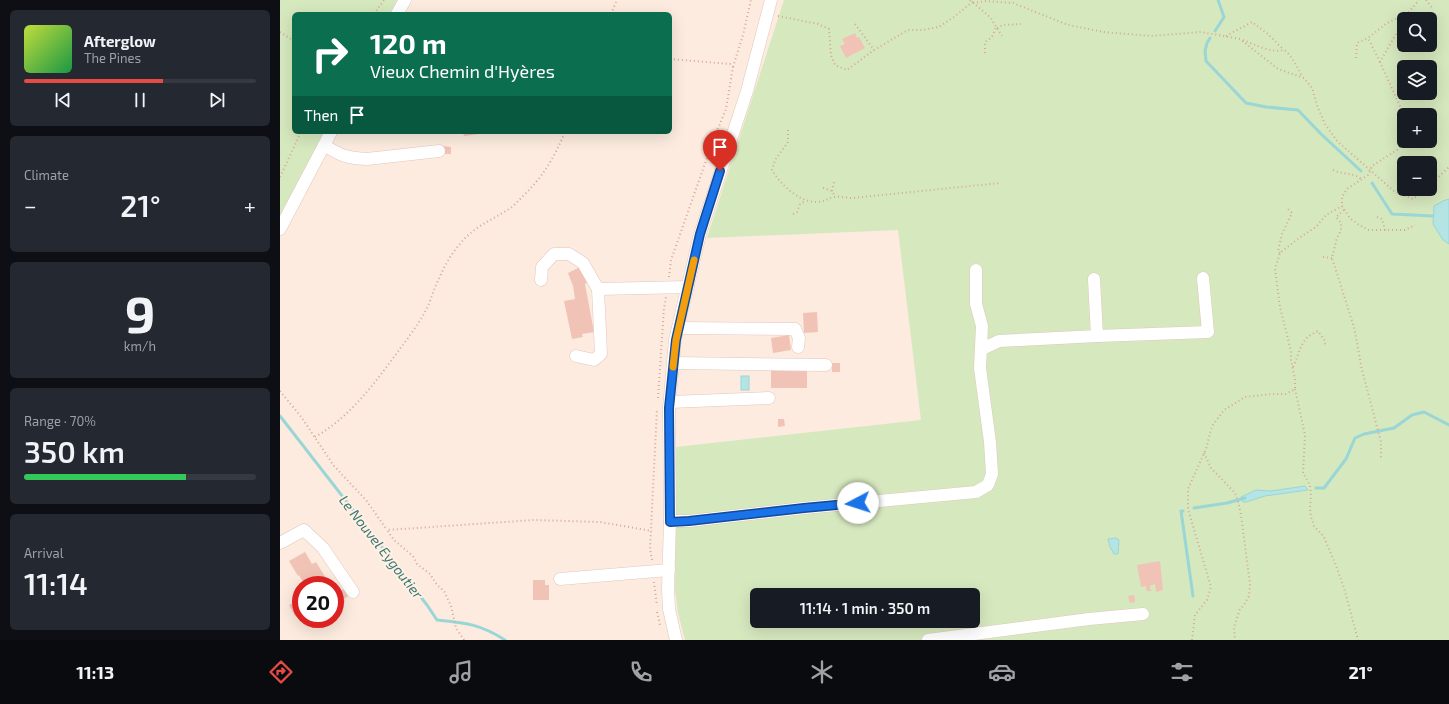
<!DOCTYPE html>
<meta charset="utf-8">
<style>
:root{--surface:#171b24;--page:#242831;--text:#f1f3f6;--muted:#9ea1a6;--line:#363941;--accent:#e54b43}
body{margin:0;font-family:"Exo 2",sans-serif;background:var(--page);color:var(--text);height:100vh;display:flex;flex-direction:column;font-size:15px;white-space:nowrap}
*{box-sizing:border-box;margin:0}
p{font-size:13px;color:var(--muted)}
.icon{flex:none;width:22px;height:22px;fill:none;stroke:currentColor;stroke-width:2;stroke-linecap:round;stroke-linejoin:round}
.map{position:relative;flex:1;overflow:hidden}
.panel{display:flex;flex-direction:column;gap:10px;padding:10px;background:#0d0f14;width:280px}
.panel>*{flex:none}
.hud{position:absolute;left:12px;top:12px;width:380px;height:122px;border-radius:6px;box-shadow:0 4px 16px #0002;background:#0b6e4f;color:#fff;overflow:hidden}
.controls{position:absolute;left:1117px;top:12px;display:grid;gap:8px}
.controls a{display:grid;place-items:center;width:40px;height:40px;border-radius:6px;background:var(--surface);box-shadow:0 4px 16px #0002;font-size:20px}
.speed{position:absolute;left:12px;top:576px;display:flex;gap:8px;font-size:20px;font-weight:700;text-align:center}
.speed>*{display:grid;place-content:center;width:52px;height:52px;border-radius:50%;background:var(--surface);box-shadow:0 4px 16px #0002;line-height:1}
.speed .limit{border:6px solid #d22;background:#fff;color:#111}
.pin{position:absolute;display:grid;place-items:center;width:34px;height:34px;color:#fff;margin:-41px -17px;border-radius:50% 50% 50% 0;rotate:-45deg;box-shadow:0 0 4px #0007}
.pin .icon{rotate:45deg}
.me{position:absolute;width:44px;margin:-22px;rotate:265deg;stroke-linejoin:round;filter:drop-shadow(0 0 3px #0008)}
.turn{display:flex;align-items:center;gap:14px;height:84px;padding:0 12px;font-size:18px}
.turn .icon{width:52px;height:52px;stroke-width:2.5}
.turn b{display:block;font-size:28px;line-height:34px}
.then{display:flex;align-items:center;height:38px;padding:0 12px;background:#0003;gap:8px;font-size:15px}
.big{font-size:30px;font-weight:600;line-height:1.1}
.panel .widget{flex:1;display:flex;flex-direction:column;justify-content:center;gap:6px;min-width:0;padding:0 14px;border-radius:6px;background:var(--page)}
.panel .dial{align-items:center;gap:0}
.dial b{font-size:52px;line-height:1}
.song{display:flex;align-items:center;gap:12px}
.cover{width:48px;height:48px;border-radius:6px;background:linear-gradient(135deg,hsl(70 70% 55%),hsl(140 70% 35%))}
.played{height:4px;border-radius:2px;background:linear-gradient(90deg,var(--accent) 60%,var(--line) 60%)}
.keys{display:flex;justify-content:space-around;direction:ltr}
.heat{display:flex;justify-content:space-between;align-items:center;font-size:22px;direction:ltr}
.charge{height:6px;border-radius:3px;background:linear-gradient(90deg,#34c759 70%,var(--line) 0)}
.trip{position:absolute;left:470px;top:588px;width:230px;height:40px;border-radius:6px;background:var(--surface);box-shadow:0 4px 16px #0002;font-weight:600;line-height:40px;text-align:center}
.tabs{display:flex;height:64px;justify-content:space-around;align-items:center;background:#090b0e;color:var(--muted)}
.tabs .icon{width:28px;height:28px}
.tabs .active{color:var(--accent)}
.tabs b{font-size:18px;color:var(--text)}
main{display:flex;flex:1;min-height:0}
.map>svg:first-child{display:block}
</style>
<main>
<section class="panel">
<div class="widget">
<div class="song"><i class="cover"></i><div><b>Afterglow</b><p>The Pines</p></div></div>
<div class="played"></div>
<div class="keys"><svg class="icon" aria-label="previous" viewBox="0 0 24 24"><path d="M18 5L8 12l10 7zM5 5v14"/></svg><svg class="icon" aria-label="pause" viewBox="0 0 24 24"><path d="M8 5v14M16 5v14"/></svg><svg class="icon" aria-label="next" viewBox="0 0 24 24"><path d="M6 5l10 7-10 7zM19 5v14"/></svg></div>
</div>
<div class="widget"><p>Climate</p>
<div class="heat"><a>−</a><b class="big">21°</b><a>+</a></div>
</div>
<div class="widget dial"><b>9</b><p>km/h</p></div>
<div class="widget"><p>Range · 70%</p><b class="big">350 km</b><div class="charge"></div></div>
<div class="widget"><p>Arrival</p><b class="big">11:14</b></div>
</section>
<div class="map">
<svg width="1169" height="640" viewBox="0 0 1169 640">
<rect width="100%" height="100%" fill="#fcebde"/>
<g fill="#d6e8be" fill-rule="evenodd">
<polygon points="0,0 117,0 110,14 14,14 14,132 45,132 0,217"/>
<path d="M504 0H1169V640H405L398 613 395 589 396 447 641 420 618 230 427 238ZM1124 19H1150V45H1124ZM1124 67H1150V93H1124ZM1124 115H1150V141H1124ZM1124 163H1150V189H1124ZM477 595H693V621H477Z"/>
</g>
<g fill="#b4e4e3" stroke="#9ad6d5">
<polygon points="1169,199 1169,244 1163,240 1153,224 1154,206 1163,201"/>
<rect x="461" y="376" width="8" height="14"/>
<polygon points="1025,486 1028,490 985,496 966,502 963,502 961,497 976,490 991,491"/>
<polygon points="836,538 839,540 838,554 834,554 830,547 828,539"/>
</g>
<g fill="none" stroke-linecap="round" stroke-linejoin="round">
<g stroke="#9ad6d5" stroke-width="3">
<polyline points="935,31 944,17 938,0"/>
<polyline points="930,38 927,43 925,51 926,61 966,103 986,107 1018,110 1041,134 1081,171"/>
<polyline points="1092,183 1112,214 1153,216"/>
<path d="M0 416 147 605 157 620C186 623 200 624 225 640"/>
<polyline points="1036,488 1044,488 1066,459 1075,438 1084,434 1114,428 1132,415 1144,412 1169,425"/>
<polyline points="914,508 947,503 965,498"/>
<polyline points="903,511 901,511 913,596"/>
</g>
</g>
<g fill="#f1c3b6">
<polygon points="575,33 577,38 579,37 585,48 566,58 560,46 565,44 562,39"/>
<polygon points="183,132 199,132 199,134 184,136"/>
<polygon points="162,146 171,147 171,154 162,154"/>
<polygon points="302,266 310,280 305,284 314,332 302,334 303,337 292,339 284,301 295,299 293,286 288,273"/>
<polygon points="537,312 538,332 524,333 523,313"/>
<polygon points="509,335 511,350 493,353 491,338"/>
<rect x="552" y="363" width="8" height="9"/>
<rect x="491" y="368" width="36" height="20"/>
<polygon points="498,419 504,419 505,426 498,427"/>
<polygon points="25,552 32,564 36,562 49,583 45,585 25,585 19,575 18,576 9,561"/>
<polygon points="880,561 883,590 876,592 875,584 870,586 870,589 872,591 867,591 866,586 861,587 857,565"/>
<polygon points="253,580 265,580 265,585 269,585 269,600 253,600"/>
<polygon points="66,587 71,594 64,599 65,602 55,609 55,595"/>
<polygon points="854,595 855,602 850,603 848,596"/>
<polygon points="19,600 21,603 21,613 15,616 9,605"/>
</g>
<g fill="none" stroke-linecap="round" stroke-linejoin="round">
<g stroke="#e1c8be" stroke-width="13">
<g id="minor">
<polyline points="117,14 125,0"/>
<path d="M44 145C61 156 67 158 87 159L159 151"/>
<polyline points="0,229 51,132"/>
<polyline points="261,280 262,267 274,254 289,254 303,263 318,289 408,287"/>
<polyline points="399,328 515,329 519,338 518,347"/>
<polyline points="817,336 928,332 923,278"/>
<polyline points="702,349 719,341 817,336 814,279"/>
<polyline points="296,356 314,360 321,354 318,289"/>
<polyline points="394,363 546,365"/>
<polyline points="390,402 489,398"/>
<polyline points="390,521 409,521 524,508 696,492 708,485 712,474 710,442 700,368 702,326 696,304 696,270"/>
<polyline points="0,543 24,530 43,548 73,592"/>
<polyline points="280,579 389,570"/>
<polyline points="396,640 389,609 388,590 390,521 389,408 395,340 420,234 467,91 491,0"/>
<polyline points="648,640 809,619 863,614"/>
</g>
</g>
<g stroke="#d5a79a" stroke-width="2" stroke-dasharray="1 3" stroke-linecap="butt">
<polyline points="690,0 710,17 722,36"/>
<polyline points="1146,0 1152,8"/>
<polyline points="693,3 706,1 733,3 788,25 824,32 871,36 921,32 960,39 998,69 1024,78 1032,88 1038,108 1045,124 1057,141 1115,192 1133,199 1146,189"/>
<polyline points="94,14 104,0"/>
<polyline points="331,14 337,0"/>
<polyline points="498,16 538,24 549,29 551,55 555,65 567,70 594,50"/>
<polyline points="1124,19 1128,13 1139,0"/>
<polyline points="1124,20 1100,62 1124,115"/>
<polyline points="575,24 594,50 628,30 642,30 659,27 674,17 695,0"/>
<polyline points="717,28 723,25 741,24"/>
<polyline points="0,32 14,41"/>
<polyline points="946,36 972,22 988,34 1004,50"/>
<path d="M963 40C976 45 990 53 1004 50 1013 56 1017 69 1023 77"/>
<polyline points="705,53 705,42 712,37 716,27"/>
<polyline points="1076,58 1077,43 1088,38"/>
<polyline points="1100,62 1088,38 1107,23 1128,13"/>
<polyline points="453,67 463,35 471,0"/>
<path d="M508 130V142L495 160 492 170C500 184 519 202 536 202 543 202 547 199 553 197 559 196 566 198 572 198L720 183"/>
<polyline points="1126,141 1117,150 1092,166 1088,175 1067,189 1062,197 1062,206 1070,218 1079,225 1089,230 1125,230 1135,225"/>
<path d="M1053 170C1063 175 1073 172 1081 179"/>
<polyline points="0,177 21,132"/>
<polyline points="1150,185 1169,167"/>
<polyline points="543,188 552,191 555,197"/>
<polyline points="552,191 554,182"/>
<polyline points="1064,210 1056,217 1061,223 1061,230 1057,238 1052,258 1074,327 1082,370 1101,442 1101,458"/>
<polyline points="513,214 517,212 520,204 526,201"/>
<polyline points="1097,217 1102,219 1105,230"/>
<polyline points="1000,253 998,251 1002,234 1012,213 1008,209"/>
<polyline points="1043,257 1052,258"/>
<polyline points="389,277 391,260 434,138 446,109 453,67 450,64 390,59"/>
<path d="M1013 367C1021 351 1019 339 1038 331L1045 341V345"/>
<polyline points="1015,389 1025,435 1023,473 1030,485 1031,496 1030,508 1031,517 1034,526 1044,537 1055,563 1064,588 1078,640"/>
<polyline points="0,391 22,418 54,466 86,500 107,530"/>
<polyline points="378,398 384,308 386,297"/>
<path d="M35 437C70 417 93 385 117 353 127 339 139 324 147 308 151 300 153 291 157 283 163 269 170 255 180 244 193 227 212 220 229 209 234 206 238 201 242 197 263 177 274 158 285 132"/>
<polyline points="924,453 931,468 955,493 958,501 961,515 970,584 969,596 964,605 960,609 954,627 955,640"/>
<polyline points="372,560 370,549 377,409"/>
<polyline points="374,582 377,606"/>
<polyline points="377,612 380,625"/>
<polyline points="184,640 176,628 171,606 164,591 157,585 150,574 137,564 133,556 114,540 107,530 254,520 320,522 372,531"/>
<polyline points="912,640 915,615 927,600 931,587 908,509 908,489 926,449 932,426 944,410 965,397 992,394 1006,394 1015,389 1015,380 1011,360 1011,351 1000,307 995,269 1000,253 1019,238 1036,227 1046,215 1062,206"/>
</g>
<use href="#minor" stroke="#fff" stroke-width="12"/>
</g>
<g fill="none" stroke-linecap="round" stroke-linejoin="round">
<g stroke="#114b97" stroke-width="10">
<polyline id="route" points="440,171 420,234 396,340 389,408 390,522 409,521 524,508 578,503"/>
</g>
<use href="#route" stroke="#1a73e8" stroke-width="7"/>
<polyline stroke="#f59e0b" stroke-width="7" points="393,367 396,340 414,260"/>
</g>
<g text-anchor="middle" stroke-width="4" stroke-linejoin="round" paint-order="stroke">
<g font-size="14" font-style="italic" fill="#3c7776" stroke="#fff0e4">
<text transform="translate(101 547) rotate(52)" y="5">Le Nouvel Eygoutier</text>
</g>
</g>
</svg>
<div class="controls">
<a><svg class="icon" aria-label="search" viewBox="0 0 24 24"><circle cx="10" cy="10" r="6"/><path d="M15 15l6 6"/></svg></a>
<a><svg class="icon" aria-label="layers" viewBox="0 0 24 24"><path d="M12 4l9 5-9 5-9-5zM3 14l9 5 9-5"/></svg></a>
<a>+</a>
<a>−</a>
</div>
<div class="speed"><div class="limit">20</div></div>
<div class="pin" style="left:440px;top:171px;background:#d93025"><svg class="icon" aria-label="arrive" viewBox="0 0 24 24"><path d="M6 21V4h12l-3 4 3 4H6"/></svg></div>
<svg class="me" style="left:578px;top:503px" viewBox="-20 -20 40 40"><circle r="19" fill="#fff"/><path d="M0-13L10 11 0 6-10 11z" fill="#1a73e8"/></svg>
<div class="trip">11:14 · 1 min · 350 m</div>
<div class="hud">
<div class="turn"><svg class="icon" aria-label="right" viewBox="0 0 24 24"><path d="M7 20v-9h11M14 6l5 5-5 5"/></svg><div><b>120 m</b>Vieux Chemin d'Hyères</div></div>
<div class="then">Then<svg class="icon" aria-label="arrive" viewBox="0 0 24 24"><path d="M6 21V4h12l-3 4 3 4H6"/></svg></div>
</div>
</div>
</main>
<nav class="tabs">
<b>11:13</b>
<svg class="icon active" aria-label="directions" viewBox="0 0 24 24"><path d="M12 3l9 9-9 9-9-9zM9 14v-3h6M13 9l2 2-2 2"/></svg>
<svg class="icon" aria-label="music" viewBox="0 0 24 24"><path d="M9 18V5l10-2v13"/><circle cx="6" cy="18" r="3"/><circle cx="16" cy="16" r="3"/></svg>
<svg class="icon" aria-label="phone" viewBox="0 0 24 24"><path d="M5 4h4l2 5-3 2q2 4 5 5l2-3 5 2v4C11 20 4 13 5 4z"/></svg>
<svg class="icon" aria-label="climate" viewBox="0 0 24 24"><path d="M12 3v18M4 7l16 10M4 17L20 7"/></svg>
<svg class="icon" aria-label="car" viewBox="0 0 24 24"><path d="M5 17H2v-5l4-1 3-4h7l3 4 3 1v5h-3M9 17h6M6 11h13"/><circle cx="7" cy="17" r="2"/><circle cx="17" cy="17" r="2"/></svg>
<svg class="icon" aria-label="filters" viewBox="0 0 24 24"><path d="M4 7h16M4 17h16"/><circle cx="9" cy="7" r="2"/><circle cx="15" cy="17" r="2"/></svg>
<b>21°</b>
</nav>
